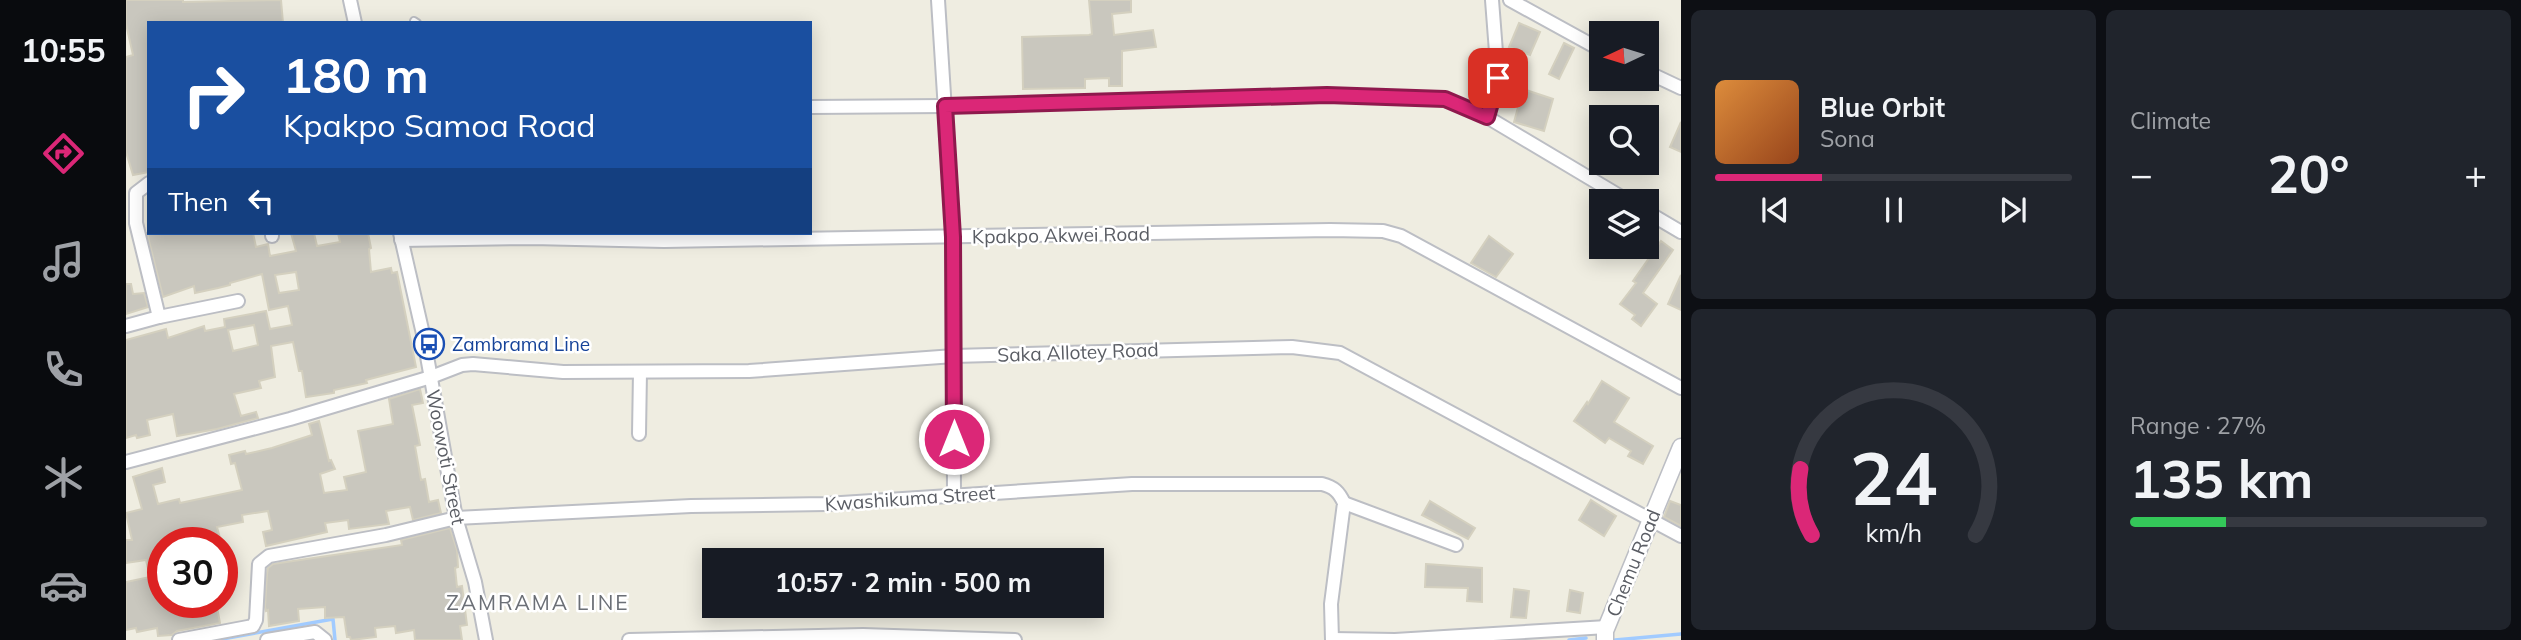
<!DOCTYPE html>
<meta charset="utf-8">
<style>
:root{--surface:#171b24;--page:#20242c;--text:#f1f3f6;--muted:#9ea1a6;--line:#363941;--accent:#db2777}
body{margin:0;font-family:Mulish,sans-serif;background:var(--page);color:var(--text);height:100vh;display:flex;flex-direction:column;font-size:26px;white-space:nowrap}
*{box-sizing:border-box;margin:0}
p{font-size:23px;color:var(--muted)}
.icon{flex:none;width:38px;height:38px;fill:none;stroke:currentColor;stroke-width:2;stroke-linecap:round;stroke-linejoin:round}
.map{position:relative;flex:1;overflow:hidden}
.drawer{display:flex;flex-direction:column;gap:10px;padding:10px;background:#0d0f14;width:840px}
.drawer>*{flex:none}
.banner{position:absolute;left:21px;top:21px;width:665px;height:214px;border-radius:0px;box-shadow:0 4px 18px #0003;background:#1a4fa0;color:#fff;overflow:hidden}
.needle{width:46px;rotate:266deg}
.tools{position:absolute;left:1463px;top:21px;display:grid;gap:14px}
.tools a{display:grid;place-items:center;width:70px;height:70px;border-radius:0px;background:var(--surface);box-shadow:0 4px 18px #0003;font-size:35px}
.speed{position:absolute;left:21px;top:527px;display:flex;gap:14px;font-size:35px;font-weight:700;text-align:center}
.speed>*{display:grid;place-content:center;width:91px;height:91px;border-radius:50%;background:var(--surface);box-shadow:0 4px 18px #0003;line-height:1}
.speed .limit{border:10px solid #d22;background:#fff;color:#111}
.pin{position:absolute;display:grid;place-items:center;width:60px;height:60px;color:#fff;margin:-30px;border-radius:14px;box-shadow:0 4px 10px #0006}
.me{position:absolute;width:77px;margin:-38px;rotate:0deg;stroke-linejoin:round;filter:drop-shadow(0 0 5px #0008)}
.turn{display:flex;align-items:center;gap:24px;height:147px;padding:0 21px;font-size:32px}
.turn .icon{width:91px;height:91px;stroke-width:2.5}
.turn b{display:block;font-size:49px;line-height:60px}
.then{display:flex;align-items:center;height:66px;padding:0 21px;background:#0003;gap:14px;font-size:26px}
.big{font-size:52px;font-weight:700;line-height:1.1}
.drawer .widget{flex:1;display:flex;flex-direction:column;justify-content:center;gap:10px;min-width:0;padding:0 24px;border-radius:10px;background:var(--page)}
.drawer .dial{align-items:center;gap:0}
.dial svg{height:182px;overflow:visible;fill:none;stroke:var(--line);stroke-width:7;stroke-linecap:round;text-anchor:middle}
.dial text{fill:var(--text);stroke:none}
.song{display:flex;align-items:center;gap:21px}
.cover{width:84px;height:84px;border-radius:10px;background:linear-gradient(135deg,hsl(30 70% 55%),hsl(20 70% 35%))}
.played{height:7px;border-radius:4px;background:linear-gradient(90deg,var(--accent) 30%,var(--line) 30%)}
.keys{display:flex;justify-content:space-around;direction:ltr}
.heat{display:flex;justify-content:space-between;align-items:center;font-size:38px;direction:ltr}
.charge{height:10px;border-radius:5px;background:linear-gradient(90deg,#34c759 27%,var(--line) 0)}
.drawer .tiles{flex:1;display:grid;gap:10px;grid-template-columns:repeat(2,1fr)}
.trip{position:absolute;left:576px;top:548px;width:402px;height:70px;border-radius:0px;background:var(--surface);box-shadow:0 4px 18px #0003;font-weight:700;line-height:70px;text-align:center}
main{display:flex;flex:1;min-height:0}
.dock{display:flex;flex-direction:column;width:126px;justify-content:space-around;align-items:center;background:#090b0e;color:var(--muted)}
.dock .icon{width:49px;height:49px}
.dock .on{color:var(--accent)}
.dock b{font-size:32px;color:var(--text)}
.map>svg:first-child{display:block}
</style>
<main>
<nav class="dock">
<b>10:55</b>
<svg class="icon on" aria-label="directions" viewBox="0 0 24 24"><path d="M12 3l9 9-9 9-9-9zM9 14v-3h6M13 9l2 2-2 2"/></svg>
<svg class="icon" aria-label="music" viewBox="0 0 24 24"><path d="M9 18V5l10-2v13"/><circle cx="6" cy="18" r="3"/><circle cx="16" cy="16" r="3"/></svg>
<svg class="icon" aria-label="phone" viewBox="0 0 24 24"><path d="M5 4h4l2 5-3 2q2 4 5 5l2-3 5 2v4C11 20 4 13 5 4z"/></svg>
<svg class="icon" aria-label="climate" viewBox="0 0 24 24"><path d="M12 3v18M4 7l16 10M4 17L20 7"/></svg>
<svg class="icon" aria-label="car" viewBox="0 0 24 24"><path d="M5 17H2v-5l4-1 3-4h7l3 4 3 1v5h-3M9 17h6M6 11h13"/><circle cx="7" cy="17" r="2"/><circle cx="17" cy="17" r="2"/></svg>
</nav>
<div class="map">
<svg width="1555" height="640" viewBox="0 0 1555 640">
<rect width="100%" height="100%" fill="#efede1"/>
<g fill="none" stroke-linecap="round" stroke-linejoin="round">
<g stroke="#a1cbff" stroke-width="3.5">
<polyline points="91,640 207,619 209,640"/>
<polyline points="1443,640 1460,638"/>
<polyline points="1489,640 1555,634"/>
</g>
</g>
<g fill="#c9c7be" stroke="#d4d0bf" stroke-width="2" fill-rule="evenodd">
<polygon points="0,0 57,0 57,2 155,0 157,23 23,23 23,172 7,175 0,152 0,57 7,55 0,24"/>
<polygon points="963,0 1005,0 1005,12 986,14 988,35 1027,30 1030,47 996,51 996,86 983,86 983,78 959,79 959,88 897,89 896,37 963,35 966,34"/>
<polygon points="1393,23 1414,32 1404,55 1383,47"/>
<polygon points="1438,43 1448,48 1433,79 1423,74"/>
<polygon points="1397,89 1427,99 1418,131 1388,122"/>
<polygon points="1555,122 1555,152 1544,147"/>
<path d="M21 233H127L130 247 142 244 144 256 170 251 165 233H188L191 246 214 242 212 233H242L245 248 243 249 245 272 265 268 266 273 271 272 290 367 240 380 241 383 208 390V393L180 397 176 371H173L167 342 145 346 149 377 133 381 135 388 108 394 115 416 130 412 132 418 91 429 51 436 47 414 21 420 24 435 11 438 10 435 0 438V340L40 329 42 338 78 326 79 331 99 327 98 319 140 311 144 329 166 325 162 306 143 310 136 274 104 283V285L92 288 69 293 68 286 37 297ZM170 272 173 290 153 293 149 275ZM128 325 132 345 107 351 102 330Z"/>
<polygon points="1363,236 1387,254 1370,277 1345,263"/>
<polygon points="1535,241 1547,250 1517,293 1531,304 1515,326 1506,319 1509,315 1494,304 1510,283 1507,281"/>
<polygon points="1555,275 1555,310 1542,304"/>
<polygon points="0,284 5,284 7,294 18,293 22,307 0,314"/>
<polygon points="1476,381 1503,398 1488,422 1527,446 1517,464 1502,456 1505,451 1483,438 1479,443 1448,421 1461,402 1462,404"/>
<polygon points="294,389 297,403 286,405 294,445 289,446 295,480 299,479 303,502 312,500 315,513 287,520 284,507 260,511 263,524 223,529 222,520 199,523 201,532 140,546 137,532 146,530 142,511 116,515 117,522 91,527 95,542 37,542 37,602 90,602 94,623 51,631 46,635 32,636 31,628 11,632 10,628 0,630 0,582 24,577 20,560 0,563 0,540 6,540 0,513 16,509 7,477 36,468 39,482 27,485 32,504 53,499 54,503 116,490 109,463 105,464 103,455 119,451 120,454 146,448 186,435 183,424 193,421 203,461 205,460 209,469 194,474 198,493 221,490 218,477 240,472 232,431 267,424 263,399"/>
<polygon points="1465,500 1490,516 1478,536 1453,520"/>
<polygon points="1304,501 1349,528 1342,539 1296,515"/>
<polygon points="1544,501 1555,505 1555,526 1538,517"/>
<polygon points="324,528 331,550 332,567 329,568 331,587 336,586 341,625 334,626 336,640 289,640 288,630 270,633 269,626 249,628 250,637 225,640 224,637 221,637 218,617 199,618 199,607 172,609 173,621 143,626 142,610 140,611 139,607 141,574 142,568 147,564 276,545 275,540"/>
<polygon points="1300,564 1356,568 1356,602 1341,601 1342,588 1299,587"/>
<polygon points="1388,589 1403,591 1400,618 1385,617"/>
<polygon points="1444,590 1457,593 1454,613 1441,611"/>
</g>
<g fill="none" stroke-linecap="round" stroke-linejoin="round">
<g stroke="#bcbec4" stroke-width="10">
<polyline id="service" points="288,21 291,23"/>
</g>
<g stroke="#bcbec4" stroke-width="16">
<g id="minor">
<polyline points="224,0 229,23"/>
<polyline points="812,0 827,237 828,495"/>
<polyline points="1384,0 1475,50"/>
<polyline points="1521,72 1555,88"/>
<polyline points="684,107 819,106 1201,95 1319,99 1361,117 1502,201"/>
<polyline points="1361,117 1372,78 1366,0"/>
<polyline points="23,183 10,193 10,223 33,317"/>
<polyline points="1521,212 1555,232"/>
<polyline points="146,233 146,236"/>
<polyline points="274,233 297,334 330,518 349,582 360,640"/>
<polyline points="275,240 406,238 538,241 1204,230 1257,231 1275,236 1555,388"/>
<polyline points="0,326 33,317 112,301"/>
<polyline points="513,434 514,372"/>
<polyline points="0,462 164,419 305,377 336,365 347,364 437,372 623,371 828,356 1166,347 1214,353 1555,536"/>
<polyline points="1218,503 1330,545"/>
<polyline points="1206,639 1269,640 1481,627"/>
<path d="M53 640 127 626 130 620 133 564 143 556 260 535 330 518 565 506 700 504 1006 484H1196C1208 487 1213 492 1218 503L1205 604 1206 640"/>
<polyline points="141,640 189,632 199,640"/>
<polyline points="503,640 737,635 889,640"/>
</g>
</g>
<g stroke="#bcbec4" stroke-width="19">
<polyline id="tertiary" points="1479,640 1479,631 1555,447"/>
</g>
<use href="#service" stroke="#fff" stroke-width="6"/>
<use href="#minor" stroke="#fff" stroke-width="12"/>
<use href="#tertiary" stroke="#fff" stroke-width="16"/>
</g>
<g fill="none" stroke-linecap="round" stroke-linejoin="round">
<g stroke="#8e194d" stroke-width="18">
<polyline id="route" points="828,439 827,237 819,106 1201,95 1319,99 1361,117 1372,78"/>
</g>
<use href="#route" stroke="#db2777" stroke-width="12"/>
</g>
<defs>
<g id="bus-ring" transform="scale(1.575)"><circle r="9.5" fill="#fff" stroke="#1a4fb4" stroke-width="1.5"/><path d="M-5-6H5V4H4V6H2V4H-2V6H-4V4H-5ZM-3.5-4V0h7V-4ZM-3.5 1.2v1.5H-2V1.2ZM2 1.2v1.5H3.5V1.2Z" fill="#1a4fb4"/></g>
</defs>
<g fill-rule="evenodd">
<use href="#bus-ring" x="303" y="344"/>
</g>
<g text-anchor="middle" stroke-width="5" stroke-linejoin="round" paint-order="stroke">
<g font-size="19" fill="#5a5d64" stroke="#fff">
<text transform="translate(935 235) rotate(-1)" y="7">Kpakpo Akwei Road</text>
<text transform="translate(952 352) rotate(-2)" y="7">Saka Allotey Road</text>
<text transform="translate(320 457) rotate(79)" y="7">Woowoti Street</text>
<text transform="translate(784 498) rotate(-4)" y="7">Kwashikuma Street</text>
<text transform="translate(1507 563) rotate(-68)" y="7">Chemu Road</text>
</g>
<g font-size="19" fill="#164399" stroke="#fff" text-anchor="start">
<text x="326" y="351">Zambrama Line</text>
</g>
<g font-size="21" letter-spacing="2" fill="#6b6f76" stroke="#fff">
<text x="412" y="610">ZAMRAMA LINE</text>
</g>
</g>
</svg>
<div class="tools">
<a><svg class="needle" viewBox="-14 -14 28 28"><path d="M0-13l5 13h-10z" fill="#e53935"/><path d="M0 13l5-13h-10z" fill="#9ea1a6"/></svg></a>
<a><svg class="icon" aria-label="search" viewBox="0 0 24 24"><circle cx="10" cy="10" r="6"/><path d="M15 15l6 6"/></svg></a>
<a><svg class="icon" aria-label="layers" viewBox="0 0 24 24"><path d="M12 4l9 5-9 5-9-5zM3 14l9 5 9-5"/></svg></a>
</div>
<div class="speed"><div class="limit">30</div></div>
<div class="pin" style="left:1372px;top:78px;background:#d93025"><svg class="icon" aria-label="arrive" viewBox="0 0 24 24"><path d="M6 21V4h12l-3 4 3 4H6"/></svg></div>
<svg class="me" style="left:828px;top:439px" viewBox="-20 -20 40 40"><circle r="17" fill="#db2777" stroke="#fff" stroke-width="3"/><path d="M0-11L8 9 0 5-8 9z" fill="#fff"/></svg>
<div class="trip">10:57 · 2 min · 500 m</div>
<div class="banner">
<div class="turn"><svg class="icon" aria-label="right" viewBox="0 0 24 24"><path d="M7 20v-9h11M14 6l5 5-5 5"/></svg><div><b>180 m</b>Kpakpo Samoa Road</div></div>
<div class="then">Then<svg class="icon" aria-label="left" viewBox="0 0 24 24"><path d="M17 20v-9H6M10 6l-5 5 5 5"/></svg></div>
</div>
</div>
<section class="drawer">
<div class="tiles">
<div class="widget">
<div class="song"><i class="cover"></i><div><b>Blue Orbit</b><p>Sona</p></div></div>
<div class="played"></div>
<div class="keys"><svg class="icon" aria-label="previous" viewBox="0 0 24 24"><path d="M18 5L8 12l10 7zM5 5v14"/></svg><svg class="icon" aria-label="pause" viewBox="0 0 24 24"><path d="M8 5v14M16 5v14"/></svg><svg class="icon" aria-label="next" viewBox="0 0 24 24"><path d="M6 5l10 7-10 7zM19 5v14"/></svg></div>
</div>
<div class="widget"><p>Climate</p>
<div class="heat"><a>−</a><b class="big">20°</b><a>+</a></div>
</div>
<div class="widget dial"><svg viewBox="0 0 100 80">
<path d="M14 69A42 42 0 1 1 86 69"/>
<path d="M14 69A42 42 0 0 1 9 40" stroke="#db2777"/>
<text x="50" y="56" font-size="32" font-weight="700">24</text>
<text x="50" y="72" font-size="11">km/h</text>
</svg></div>
<div class="widget"><p>Range · 27%</p><b class="big">135 km</b><div class="charge"></div></div>
</div>
</section>
</main>
